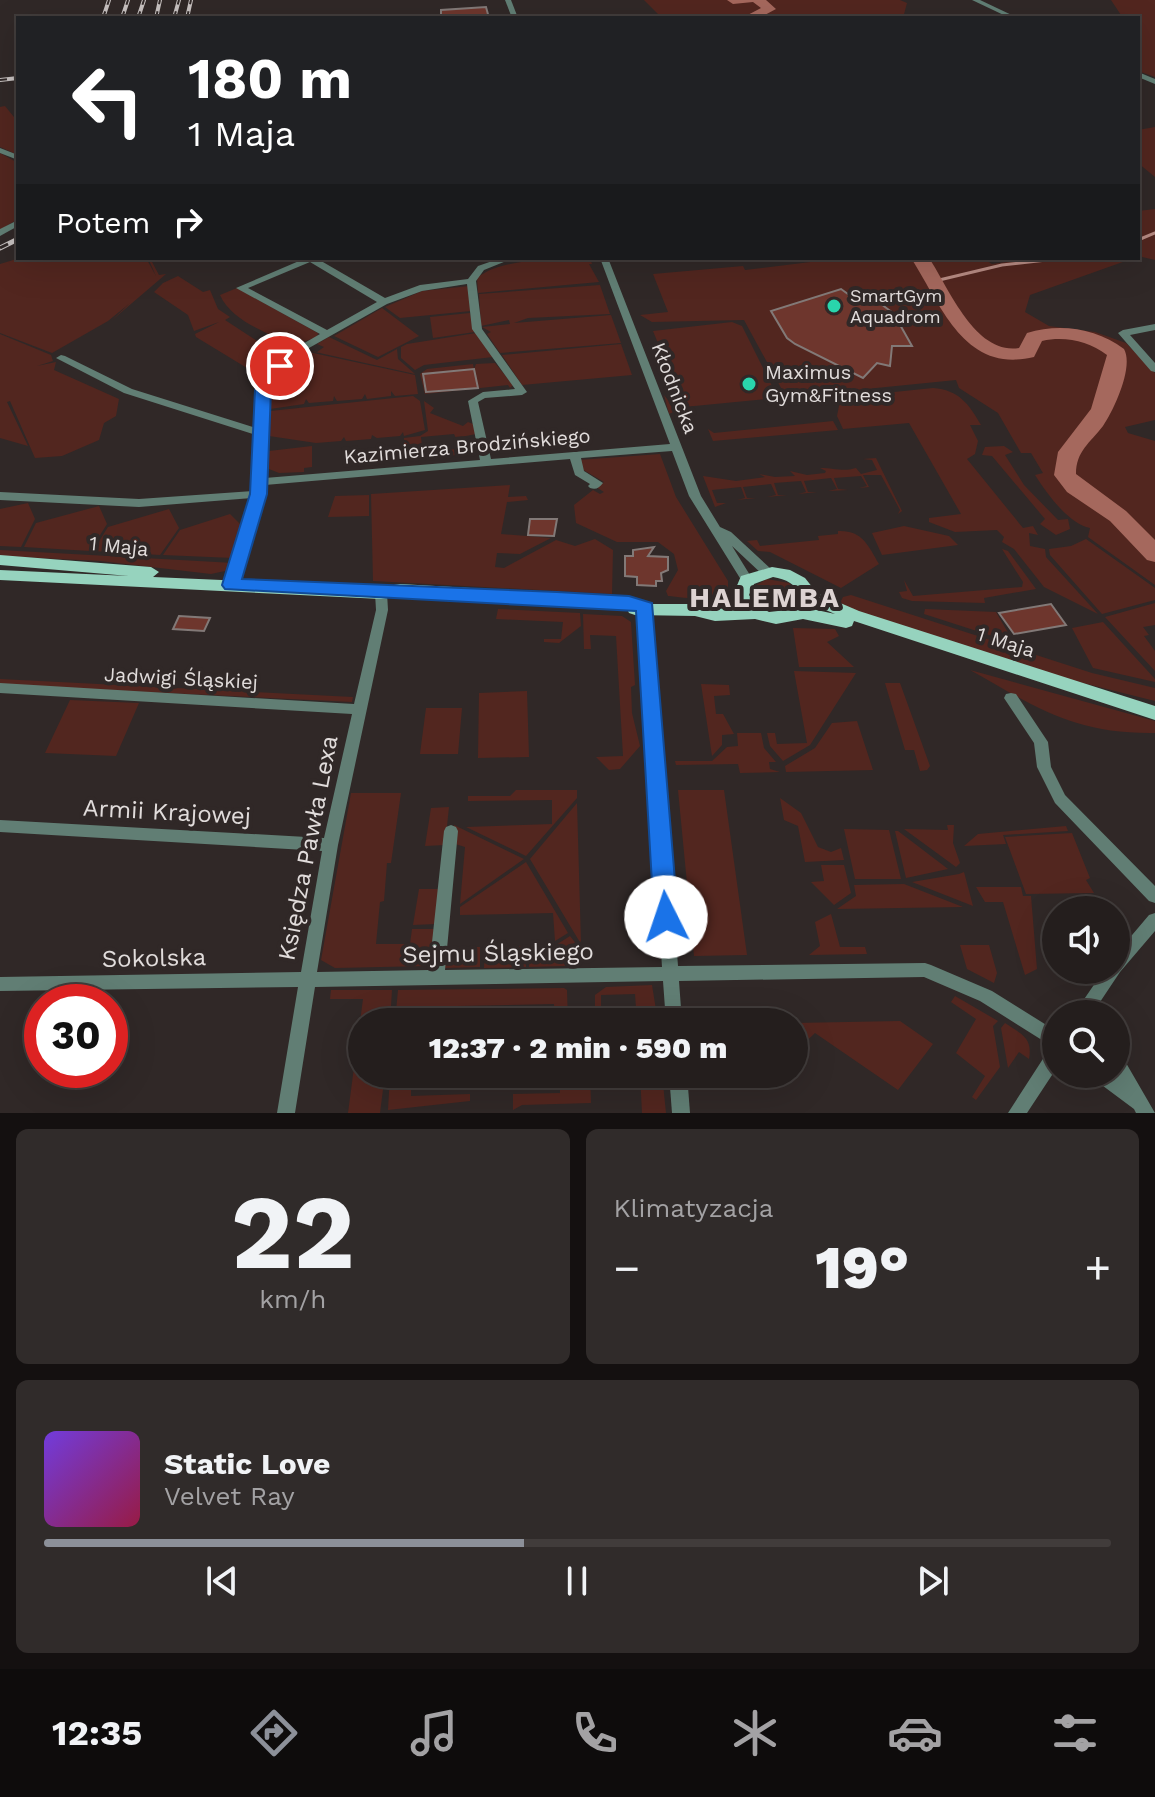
<!DOCTYPE html>
<html lang="pl">
<meta charset="utf-8">
<style>
:root{--surface:#241e1d;--page:#302b2a;--text:#f1f3f6;--muted:#a3a2a4;--line:#413c3b;--accent:#8c9099}
body{margin:0;font-family:"Work Sans",sans-serif;background:var(--page);color:var(--text);height:100vh;display:flex;flex-direction:column;font-size:30px;white-space:nowrap}
*{box-sizing:border-box;margin:0}
p{font-size:26px;color:var(--muted)}
.icon{flex:none;width:44px;height:44px;fill:none;stroke:currentColor;stroke-width:2;stroke-linecap:round;stroke-linejoin:round}
.map{position:relative;height:1113px;overflow:hidden}
.panel{display:flex;flex-direction:column;gap:16px;padding:16px;background:#141010;flex:1}
.panel>*{flex:none}
.top-card{position:absolute;left:16px;top:16px;width:1124px;height:244px;border-radius:0px;box-shadow:0 8px 32px #0002,0 0 0 2px var(--line);background:#202124;color:#fff;overflow:hidden}
.buttons{position:absolute;left:1042px;top:896px;display:grid;gap:16px}
.buttons a{display:grid;place-items:center;width:88px;height:88px;border-radius:50%;background:var(--surface);box-shadow:0 8px 32px #0002,0 0 0 2px var(--line);font-size:40px}
.speed{position:absolute;left:24px;top:984px;display:flex;gap:16px;font-size:40px;font-weight:700;text-align:center}
.speed>*{display:grid;place-content:center;width:104px;height:104px;border-radius:50%;background:var(--surface);box-shadow:0 8px 32px #0002,0 0 0 2px var(--line);line-height:1}
.speed .limit{border:12px solid #d22;background:#fff;color:#111}
.pin{position:absolute;display:grid;place-items:center;width:68px;height:68px;color:#fff;margin:-34px;border:4px solid #fff;border-radius:50%;box-shadow:0 2px 8px #0007}
.me{position:absolute;width:88px;margin:-44px;rotate:356deg;stroke-linejoin:round;filter:drop-shadow(0 0 6px #0008)}
.turn{display:flex;align-items:center;gap:28px;height:168px;padding:0 40px;font-size:36px}
.turn .icon{width:104px;height:104px;stroke-width:2.5}
.turn b{display:block;font-size:56px;line-height:68px}
.then{display:flex;align-items:center;height:76px;padding:0 40px;background:#0003;gap:16px;font-size:30px}
.big{font-size:60px;font-weight:800;line-height:1.1}
.panel .widget{flex:1;display:flex;flex-direction:column;justify-content:center;gap:12px;min-width:0;padding:0 28px;border-radius:12px;background:var(--page)}
.panel .dial{align-items:center;gap:0}
.dial b{font-size:104px;line-height:1}
.song{display:flex;align-items:center;gap:24px}
.cover{width:96px;height:96px;border-radius:12px;background:linear-gradient(135deg,hsl(260 70% 55%),hsl(340 70% 35%))}
.played{height:8px;border-radius:4px;background:linear-gradient(90deg,var(--accent) 45%,var(--line) 45%)}
.keys{display:flex;justify-content:space-around;direction:ltr}
.heat{display:flex;justify-content:space-between;align-items:center;font-size:44px;direction:ltr}
.panel .tiles{flex:1;display:grid;gap:16px;grid-template-columns:1fr 1fr}
.widget:last-child{grid-column:span 2}
.trip{position:absolute;left:348px;top:1008px;width:460px;height:80px;border-radius:40px;background:var(--surface);box-shadow:0 8px 32px #0002,0 0 0 2px var(--line);font-weight:800;line-height:80px;text-align:center}
.tabs{display:flex;height:128px;justify-content:space-around;align-items:center;background:#0e0c0c;color:var(--muted)}
.tabs .icon{width:56px;height:56px}
.tabs .active{color:var(--accent)}
.tabs b{font-size:36px;color:var(--text)}
.map>svg:first-child{display:block}
</style>
<div class="map">
<svg width="1155" height="1113" viewBox="0 0 1155 1113">
<rect width="100%" height="100%" fill="#302827"/>
<g fill="#52261f">
<polygon points="644,0 900,0 907,3 903,18 662,18"/>
<polygon points="1111,0 1155,0 1155,77 1138,71 1138,18 1123,18"/>
<polygon points="5,106 18,122 18,155 0,147 0,107"/>
<polygon points="1155,127 1155,177 1138,163 1138,130"/>
<polygon points="0,153 18,163 18,219 0,230"/>
<polygon points="1155,209 1155,260 1138,256 1138,211"/>
<polygon points="20,258 146,258 156,276 148,258 156,258 151,260 159,275 166,274 111,321 130,303 108,321 52,353 0,333 0,264"/>
<path d="M544 258H590L592 264H589L599 282 478 293 477 278C495 263 521 263 544 258Z"/>
<path d="M843 258H919L955 318 980 343 957 318 921 258H982L992 264 1035 258H1134L1030 295 1025 312 1049 326 1095 332 1126 343 1155 373V420L1125 427 1128 433 1155 441V551L1122 517 1078 488 1068 476 1074 448 1100 425 1120 357 1114 348C1119 360 1100 411 1091 423 1080 437 1065 442 1062 462 1058 489 1098 503 1115 517 1130 529 1142 544 1155 557V585L1088 537 1090 528C1069 524 1047 494 1035 475L1043 473 1031 453H1021L998 413 959 388 956 380 786 397 744 320 652 322 640 315 668 312 653 274 743 266 745 270Z"/>
<polygon points="178,276 203,292 210,290 218,309 230,317 225,320 257,341 264,339 288,353 269,372 257,374 196,337 195,334 219,322 194,331 188,315 154,292 163,283"/>
<polygon points="600,285 610,314 528,318 514,323 611,315 621,343 500,353 487,334 491,332 482,327 510,324 509,320 481,326 479,294"/>
<polygon points="469,286 471,311 400,318 385,307 422,291"/>
<path d="M237 288 318 333 317 337 292 346C268 332 232 322 220 295Z"/>
<polygon points="382,308 419,336 378,357 334,336"/>
<polygon points="470,313 475,332 433,338 430,317"/>
<polygon points="732,322 742,326 778,398 684,407 669,414 664,395 671,404 684,407 653,331"/>
<polygon points="476,333 493,357 424,365 415,370 401,358 401,347 407,344"/>
<polygon points="0,334 51,355 53,361 37,366 56,362 54,370 119,399 116,416 104,423 99,440 62,456 35,458 10,401 7,402 28,446 0,438"/>
<polygon points="329,337 377,360 397,349 398,359 415,374 306,350 317,352 324,347 317,344"/>
<polygon points="621,344 632,375 522,385 502,355"/>
<polygon points="304,351 415,375 418,394 395,396 391,391 391,396 367,399 365,394 362,399 337,401 334,396 333,401 309,403 306,399 304,404 270,409 272,385"/>
<polygon points="495,363 513,385 510,388 508,385 425,394 420,374 427,369 473,364 474,369 476,364"/>
<path d="M933 388C959 390 969 404 981 425H970L978 441 975 454 967 459 1023 528 1033 526 1038 535 1029 533 1030 546 1045 549 1046 557 1098 614 1044 587 1014 549 1002 542 1004 537 997 530 955 532 929 522V518L961 514 909 423 843 429 837 416 840 401 846 397Z"/>
<polygon points="413,396 420,401 425,430 404,436 403,432 400,436 377,438 372,435 371,439 346,441 344,437 341,441 316,443 269,436 270,411"/>
<polygon points="424,401 434,408 430,413 463,426 468,422 473,424 476,434 456,438 454,434 421,437 422,447 432,447 434,451 470,448 469,444 478,448 469,449 470,454 405,459 404,438 420,436 428,431"/>
<polygon points="833,421 838,430 713,441 708,429 714,433"/>
<polygon points="312,446 312,467 304,468 304,472 279,473 269,469 269,451"/>
<polygon points="1004,446 1013,452 1005,455 1024,485 1058,520 1068,519 1070,529 1056,535 1040,524 1045,519 992,456 982,455 985,447"/>
<path d="M660 454 676 497 728 581V589C716 605 686 597 668 596L666 591 678 570 674 554 658 542H617L576 523 574 505 593 490 600 494 604 492 596 487 604 482 580 468 578 460Z"/>
<path d="M876 458 902 511 898 514 900 510 881 475H863L869 487 859 488 867 486 861 476 834 478 838 489 848 490 828 491 837 489 831 478 804 481 808 492H817L798 494 806 492 801 481 774 483 778 495H787L767 497 776 495 771 484 743 487 747 498H756L737 500 745 498 741 487 712 490 717 503H726L715 507 703 476 736 481 765 477 759 474 775 477 795 476 790 471 807 475 825 473 826 471 820 468C835 468 843 472 856 468L861 474 877 470 872 460 863 459Z"/>
<polygon points="510,485 508,497 526,496 528,500 507,502 501,534 551,538 520,554 497,553 495,567 504,568 556,540 575,546 595,539 613,550 612,594 373,581 371,494"/>
<polygon points="369,495 369,516 328,517 335,496"/>
<polygon points="28,503 35,519 21,547 0,546 0,509"/>
<polygon points="99,506 107,524 90,551 24,547 36,523"/>
<polygon points="169,509 179,528 160,555 93,551 108,527"/>
<polygon points="230,514 243,527 233,558 163,555 180,530"/>
<polygon points="904,526 949,536 958,545 882,555 872,533"/>
<path d="M838 531C862 530 868 545 879 564L841 588 770 552 758 551 747 541 757 540 760 546 819 540 818 536 838 534Z"/>
<polygon points="1086,539 1155,588 1155,600 1102,614 1050,555 1049,549 1071,546"/>
<polygon points="1002,549 1008,551 1036,589 984,598 985,603 912,601 902,598 899,592 907,591 904,580 913,596 1022,587 1023,582"/>
<polygon points="0,550 234,563 225,571 211,574 100,561 0,556"/>
<polygon points="767,579 789,583 798,592 797,602 780,594 777,599 792,607 775,611 756,603 751,588"/>
<polygon points="851,595 1092,673 1155,688 1155,701 1055,676 838,607 843,597"/>
<polygon points="1155,603 1155,625 1143,627 1149,635 1144,636 1155,651 1155,671 1105,617"/>
<polygon points="498,609 580,613 581,626 559,643 544,642 544,639 561,639 563,622 496,619"/>
<polygon points="925,609 996,612 1014,643 924,614"/>
<polygon points="583,614 622,616 631,622 635,685 631,687 632,713 640,746 620,769 609,770 596,757 623,756 616,636 590,635 591,649 584,649"/>
<polygon points="1103,622 1155,679 1155,682 1093,668 1072,628"/>
<polygon points="793,628 835,629 839,636 827,642 854,667 799,667"/>
<path d="M970 670 1155 721V733C1074 734 1039 709 970 670Z"/>
<polygon points="794,671 856,673 810,745 783,761 770,746 767,733 775,733 777,744 807,743"/>
<polygon points="0,679 353,697 352,702 0,685"/>
<polygon points="885,683 900,683 930,766 927,770 920,771 914,750 905,750"/>
<polygon points="701,684 729,685 730,695 714,696 716,714 723,714 734,734 722,735 722,745 712,756"/>
<polygon points="527,691 529,757 478,758 479,693"/>
<polygon points="70,700 139,703 116,756 45,753"/>
<polygon points="426,708 462,708 458,754 420,754"/>
<polygon points="857,721 873,770 786,772 785,766 815,748 832,723"/>
<polygon points="737,733 761,733 764,748 776,762 769,762 770,769 780,772 740,773 738,764 676,765 675,761 712,761 727,747 738,746"/>
<polygon points="516,790 577,790 577,798 526,856 466,827 552,824 552,800 468,801 468,796 510,796"/>
<polygon points="678,790 724,790 747,955 694,956"/>
<polygon points="351,793 401,793 391,863 387,863 384,901 380,902 376,944 410,944 412,929 436,929 428,966 335,968 321,960"/>
<polygon points="780,798 801,813 818,847 831,852 841,848 844,860 805,862 798,826 784,820"/>
<polygon points="577,803 581,944 530,859"/>
<polygon points="449,807 445,845 425,846 431,808"/>
<polygon points="454,825 524,859 460,904 465,847 452,843"/>
<polygon points="947,825 954,825 953,843 960,863 956,867 904,829 948,830"/>
<polygon points="1066,826 1068,831 1003,835 1006,844 964,846 978,834"/>
<polygon points="844,829 889,830 901,879 855,879"/>
<polygon points="895,831 898,831 948,869 906,878"/>
<polygon points="1072,833 1090,878 1086,880 1094,893 1026,894 1005,837"/>
<polygon points="526,862 568,933 555,941 553,913 460,915 460,907"/>
<polygon points="821,865 844,865 851,893 834,905 811,882 824,881"/>
<polygon points="964,872 973,906 912,882 959,874"/>
<polygon points="904,884 963,907 837,909 856,896 854,885"/>
<polygon points="976,887 1021,887 1023,896 1031,896 1037,969 1025,975 1003,902 985,902"/>
<polygon points="419,889 440,889 436,924 413,925"/>
<polygon points="831,914 840,947 865,947 867,954 809,955 820,946 815,922"/>
<polygon points="570,936 581,950 580,960 565,966 529,967 530,946 556,945"/>
<polygon points="960,945 989,945 997,973 994,983 967,969"/>
<polygon points="526,946 526,967 484,968 485,947"/>
<polygon points="441,947 480,947 480,967 445,968"/>
<polygon points="652,985 658,1022 637,1022 635,994 601,995 601,1021 595,1020 595,995 606,987"/>
<polygon points="564,988 567,990 568,1022 555,1022 554,1004 406,1007 405,1022 395,1022 398,990"/>
<polygon points="331,990 392,990 390,1022 362,1022 362,1074 385,1074 380,1113 348,1113 363,999 330,999"/>
<polygon points="955,996 998,1021 993,1026 1000,1067 976,1100 972,1097 985,1076 956,1053 976,1019 951,1002"/>
<polygon points="900,1021 933,1044 898,1090 815,1033 794,1053 794,1023"/>
<path d="M1005 1023C1021 1034 1033 1037 1029 1059L1019 1052 1008 1068 1001 1028Z"/>
<polygon points="390,1074 405,1074 404,1086 411,1086 411,1096 470,1094 470,1101 388,1110"/>
<polygon points="584,1074 590,1074 591,1103 522,1105 513,1110 513,1094 560,1093 560,1082 576,1080"/>
<polygon points="640,1074 662,1074 666,1113 642,1113"/>
</g>
<g fill="none" stroke-linecap="round" stroke-linejoin="round">
<g stroke="#b78b83" stroke-width="3">
<polyline points="1138,240 1155,233"/>
<polyline points="935,281 1002,265 1064,258"/>
</g>
<g fill="#a5685d" fill-rule="evenodd">
<polygon points="727,0 766,0 776,9 759,18 742,18 761,8 753,2 733,4"/>
<path d="M911 258H929C949 288 975 355 1019 348L1027 333C1060 323 1096 328 1124 349 1134 367 1114 410 1103 426 1090 443 1076 451 1076 474L1126 511 1155 540V562L1147 560 1110 521 1067 492 1054 475 1058 452 1091 409 1107 355C1088 341 1065 336 1042 341L1034 357C964 374 942 306 911 258Z"/>
</g>
</g>
<g fill="#6e362d" stroke="#827977" stroke-width="2">
<polygon points="486,7 489,18 441,18 441,10"/>
<polygon points="841,289 863,305 877,301 905,322 899,323 912,346 892,346 890,366 877,363 863,378 795,344 787,338 771,311"/>
<polygon points="474,369 478,388 426,392 423,374"/>
<polygon points="530,519 557,519 554,536 528,535"/>
<polygon points="654,547 648,556 668,557 668,570 661,573 662,581 656,581 656,586 637,585 637,577 625,576 625,556 633,556 633,550"/>
<polygon points="1051,604 1066,625 1014,634 999,613"/>
<polygon points="179,616 210,618 204,631 173,629"/>
</g>
<g fill="none" stroke-linecap="round" stroke-linejoin="round">
<g fill="#617e74" fill-rule="evenodd">
<polygon points="505,0 511,0 518,18 512,18"/>
<polygon points="972,0 980,0 1018,18 1010,18"/>
<polygon points="1138,72 1155,79 1155,84 1138,77"/>
<polygon points="0,148 18,155 18,160 0,153"/>
<polygon points="18,220 18,226 0,236 0,229"/>
<path d="M306 258H316L385 298 420 285 468 279 478 266 501 258H514L484 270 476 281 482 329 527 392 522 395 485 398 478 402 491 459 670 444 600 258H608L701 496 720 527 731 532 771 569 773 572 771 575H763L732 546 753 580 747 584 743 583 689 496 672 451 581 458 584 471 603 483C599 488 596 490 590 488L588 486 590 484 575 475 570 459 265 485V494L237 585 231 589 225 585 252 498 139 507 0 500V492L139 499 253 491 256 435 124 393 56 358 61 355 65 356 132 389 256 428 258 390 287 353 320 334 236 288ZM310 262 377 302 327 330 248 288ZM467 284 472 329 515 389 483 392 468 401 480 460 265 478 268 390 293 357 387 304 422 291Z"/>
<polygon points="1155,324 1155,330 1130,335 1155,363 1155,372 1151,371 1118,333 1123,330"/>
<polygon points="381,589 387,593 388,610 338,845 317,972 429,970 444,831 446,827 451,825 456,827 458,831 445,970 662,967 639,607 645,603 651,607 678,966 925,963 931,965 992,991 1056,1031 1056,1069 1027,1113 1008,1113 1050,1048 1053,1047 980,1001 924,977 679,981 682,1022 666,1022 663,981 315,987 295,1113 277,1113 298,987 0,991 0,977 301,972 322,851 0,832 0,820 324,838 352,714 0,693 0,683 354,704 376,610 375,593"/>
<polygon points="1011,693 1016,694 1048,742 1051,767 1065,795 1155,886 1155,903 1149,901 1055,803 1037,767 1034,743 1004,698 1006,694"/>
<polygon points="1155,913 1155,931 1120,972 1092,1014 1074,1014 1104,970 1116,970 1116,954 1149,915"/>
<polygon points="1116,1054 1122,1056 1155,1113 1136,1113 1134,1109 1095,1080 1092,1074 1116,1074"/>
<polygon points="669,1074 687,1074 690,1113 672,1113"/>
</g>
<path fill="#96d3be" fill-rule="evenodd" d="M0 555 151 567 159 572 153 577 381 587 400 584 629 597 651 604H695L715 609 741 608 733 595 741 576 772 567 790 570 805 578 817 593 859 611 1155 706V720L854 621 852 626 846 628 803 619 776 624 755 619 715 621 695 616 635 615 629 613 627 609 400 596 381 599 0 580V570L129 576 0 565ZM773 577C786 579 796 584 802 597L796 609 769 612 758 606 749 595 754 584ZM814 605 835 614 812 609Z"/>
<g stroke="#c6c0bf" stroke-width="4">
<g id="rail-far1">
<polyline points="103,18 109,0"/>
<polyline points="122,18 128,0"/>
<polyline points="138,18 144,0"/>
<polyline points="156,18 160,0"/>
<polyline points="174,18 179,0"/>
<polyline points="187,18 191,0"/>
<polyline points="0,80 18,78"/>
</g>
</g>
<g stroke="#c6c0bf" stroke-width="5">
<polyline id="rail" points="0,248 18,239"/>
</g>
<use href="#rail-far1" stroke="#302827" stroke-width="2" stroke-dasharray="7" stroke-linecap="butt"/>
<use href="#rail" stroke="#302827" stroke-width="3" stroke-dasharray="9" stroke-linecap="butt"/>
</g>
<polygon fill="#1a73e8" stroke="#114b97" stroke-width="2" points="274,363 287,366 271,390 267,494 242,579 557,592 629,596 652,603 678,917 675,924 666,927 658,924 654,917 636,611 225,589 222,585 250,494 255,390"/>
<g fill="#29d5ac" stroke="#302827" stroke-width="3">
<circle cx="834" cy="306" r="8"/>
<circle cx="749" cy="384" r="8"/>
</g>
<g text-anchor="middle" stroke-width="8" stroke-linejoin="round" paint-order="stroke">
<g font-size="18" fill="#e1dcdb" stroke="#302827" text-anchor="start">
<text x="850" y="302">SmartGym<tspan x="850" dy="21">Aquadrom</tspan></text>
</g>
<g font-size="20" fill="#e1dcdb" stroke="#302827" text-anchor="start">
<text x="765" y="379">Maximus<tspan x="765" dy="23">Gym&amp;Fitness</tspan></text>
</g>
<g font-size="20" fill="#e1dcdb" stroke="#302827">
<text transform="translate(675 388) rotate(69)" y="7">Kłodnicka</text>
<text transform="translate(467 446) rotate(-5)" y="7">Kazimierza Brodzińskiego</text>
<text transform="translate(119 546) rotate(6)" y="7">1 Maja</text>
<text transform="translate(1006 642) rotate(18)" y="7">1 Maja</text>
<text transform="translate(181 678) rotate(3)" y="7">Jadwigi Śląskiej</text>
</g>
<g font-size="24" fill="#e1dcdb" stroke="#302827">
<text transform="translate(167 812) rotate(3)" y="8">Armii Krajowej</text>
<text transform="translate(308 848) rotate(-79)" y="8">Księdza Pawła Lexa</text>
<text transform="translate(498 953) rotate(-1)" y="8">Sejmu Śląskiego</text>
<text transform="translate(154 958) rotate(-1)" y="8">Sokolska</text>
</g>
<g font-size="28" font-weight="bold" letter-spacing="2" fill="#ddd3d2" stroke="#302827">
<text x="765" y="607">HALEMBA</text>
</g>
</g>
</svg>
<div class="buttons">
<a><svg class="icon" aria-label="sound" viewBox="0 0 24 24"><path d="M4 9h4l5-4v14l-5-4H4zM17 9q2 3 0 6"/></svg></a>
<a><svg class="icon" aria-label="search" viewBox="0 0 24 24"><circle cx="10" cy="10" r="6"/><path d="M15 15l6 6"/></svg></a>
</div>
<div class="speed"><div class="limit">30</div></div>
<div class="pin" style="left:280px;top:366px;background:#d93025"><svg class="icon" aria-label="arrive" viewBox="0 0 24 24"><path d="M6 21V4h12l-3 4 3 4H6"/></svg></div>
<svg class="me" style="left:666px;top:917px" viewBox="-20 -20 40 40"><circle r="19" fill="#fff"/><path d="M0-13L10 11 0 6-10 11z" fill="#1a73e8"/></svg>
<div class="trip">12:37 · 2 min · 590 m</div>
<div class="top-card">
<div class="turn"><svg class="icon" aria-label="left" viewBox="0 0 24 24"><path d="M17 20v-9H6M10 6l-5 5 5 5"/></svg><div><b>180 m</b>1 Maja</div></div>
<div class="then">Potem<svg class="icon" aria-label="right" viewBox="0 0 24 24"><path d="M7 20v-9h11M14 6l5 5-5 5"/></svg></div>
</div>
</div>
<section class="panel">
<div class="tiles">
<div class="widget dial"><b>22</b><p>km/h</p></div>
<div class="widget"><p>Klimatyzacja</p>
<div class="heat"><a>−</a><b class="big">19°</b><a>+</a></div>
</div>
<div class="widget">
<div class="song"><i class="cover"></i><div><b>Static Love</b><p>Velvet Ray</p></div></div>
<div class="played"></div>
<div class="keys"><svg class="icon" aria-label="previous" viewBox="0 0 24 24"><path d="M18 5L8 12l10 7zM5 5v14"/></svg><svg class="icon" aria-label="pause" viewBox="0 0 24 24"><path d="M8 5v14M16 5v14"/></svg><svg class="icon" aria-label="next" viewBox="0 0 24 24"><path d="M6 5l10 7-10 7zM19 5v14"/></svg></div>
</div>
</div>
</section>
<nav class="tabs">
<b>12:35</b>
<svg class="icon active" aria-label="directions" viewBox="0 0 24 24"><path d="M12 3l9 9-9 9-9-9zM9 14v-3h6M13 9l2 2-2 2"/></svg>
<svg class="icon" aria-label="music" viewBox="0 0 24 24"><path d="M9 18V5l10-2v13"/><circle cx="6" cy="18" r="3"/><circle cx="16" cy="16" r="3"/></svg>
<svg class="icon" aria-label="phone" viewBox="0 0 24 24"><path d="M5 4h4l2 5-3 2q2 4 5 5l2-3 5 2v4C11 20 4 13 5 4z"/></svg>
<svg class="icon" aria-label="climate" viewBox="0 0 24 24"><path d="M12 3v18M4 7l16 10M4 17L20 7"/></svg>
<svg class="icon" aria-label="car" viewBox="0 0 24 24"><path d="M5 17H2v-5l4-1 3-4h7l3 4 3 1v5h-3M9 17h6M6 11h13"/><circle cx="7" cy="17" r="2"/><circle cx="17" cy="17" r="2"/></svg>
<svg class="icon" aria-label="filters" viewBox="0 0 24 24"><path d="M4 7h16M4 17h16"/><circle cx="9" cy="7" r="2"/><circle cx="15" cy="17" r="2"/></svg>
</nav>
